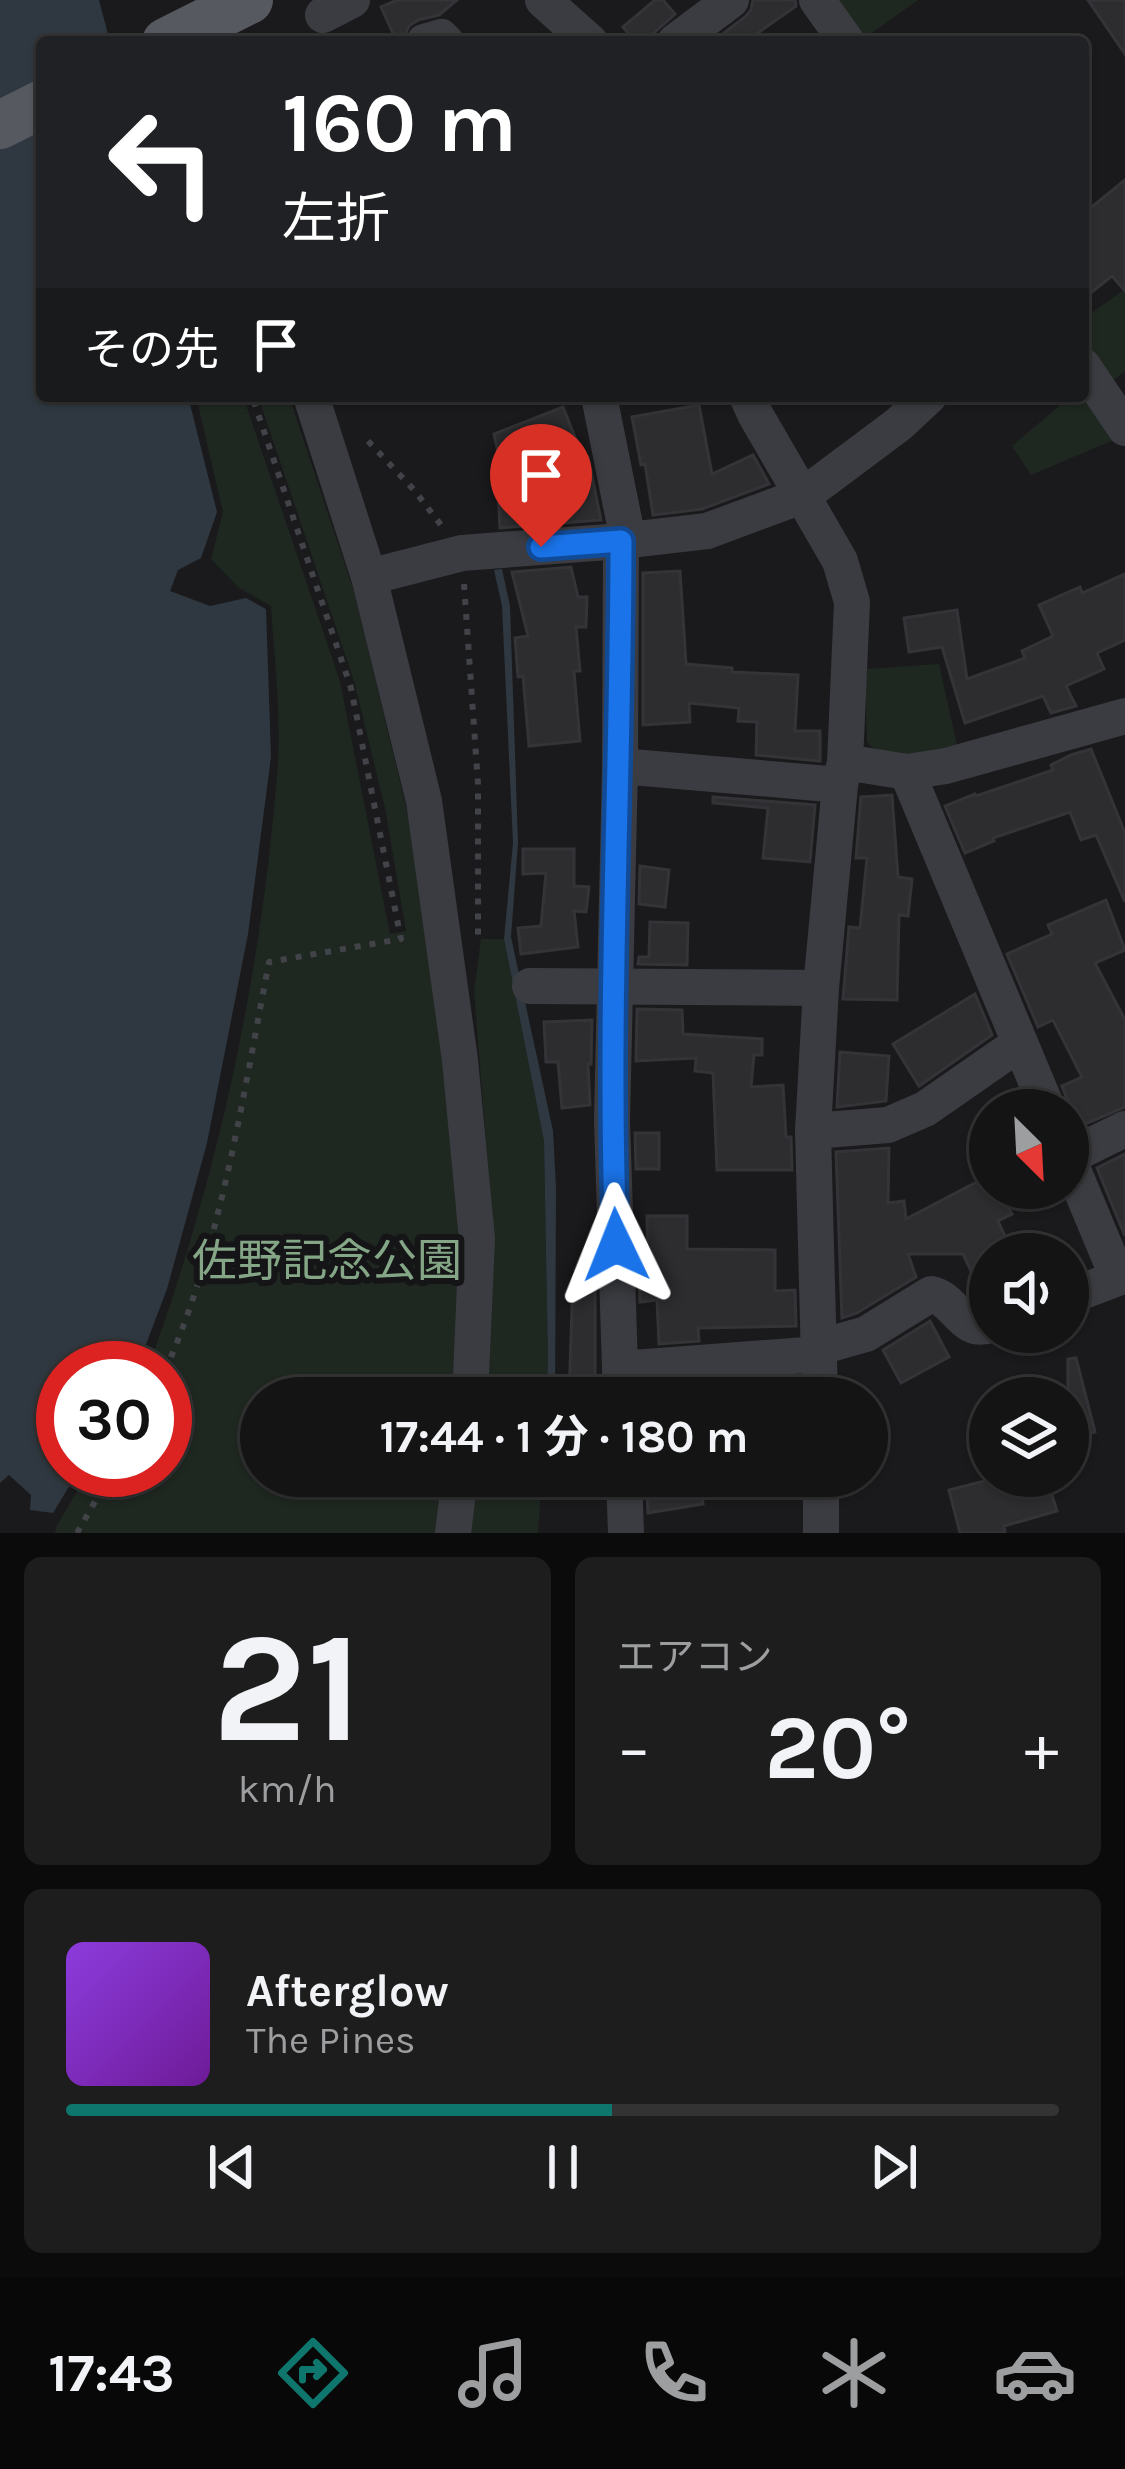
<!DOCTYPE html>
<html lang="ja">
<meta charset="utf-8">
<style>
:root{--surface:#141415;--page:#1d1d1e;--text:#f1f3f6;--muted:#9d9ea0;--line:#333334;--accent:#0f766e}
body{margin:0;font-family:Karla,"Noto Sans JP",sans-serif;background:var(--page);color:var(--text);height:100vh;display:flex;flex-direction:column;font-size:45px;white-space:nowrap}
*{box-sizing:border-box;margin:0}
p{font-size:39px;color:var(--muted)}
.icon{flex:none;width:66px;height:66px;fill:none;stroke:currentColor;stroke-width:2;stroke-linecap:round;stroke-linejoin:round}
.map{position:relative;height:1533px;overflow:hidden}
.details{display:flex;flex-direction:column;gap:24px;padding:24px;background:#0b0b0c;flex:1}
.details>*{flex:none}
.hud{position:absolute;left:36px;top:36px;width:1053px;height:366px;border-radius:12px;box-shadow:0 3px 9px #0004,0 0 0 3px var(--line);background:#202124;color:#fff;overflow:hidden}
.needle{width:78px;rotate:156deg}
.fabs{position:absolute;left:969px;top:1089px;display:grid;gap:24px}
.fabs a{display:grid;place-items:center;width:120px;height:120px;border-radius:50%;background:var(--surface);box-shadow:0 3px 9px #0004,0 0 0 3px var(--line);font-size:60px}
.speed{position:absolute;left:36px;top:1341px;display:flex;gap:24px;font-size:60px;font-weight:700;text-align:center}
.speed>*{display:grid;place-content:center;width:156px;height:156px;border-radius:50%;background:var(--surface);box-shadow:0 3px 9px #0004,0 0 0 3px var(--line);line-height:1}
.speed .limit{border:18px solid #d22;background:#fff;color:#111}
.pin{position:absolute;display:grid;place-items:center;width:102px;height:102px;color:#fff;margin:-123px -51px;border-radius:50% 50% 50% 0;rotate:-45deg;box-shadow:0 0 12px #0007}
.pin .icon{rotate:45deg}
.me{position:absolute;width:132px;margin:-66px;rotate:358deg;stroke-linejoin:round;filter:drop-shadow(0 0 9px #0008)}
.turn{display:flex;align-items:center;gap:42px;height:252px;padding:0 48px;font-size:54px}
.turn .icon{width:156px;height:156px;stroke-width:2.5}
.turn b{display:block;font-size:84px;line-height:102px}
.then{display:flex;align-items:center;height:114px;padding:0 48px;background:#0003;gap:24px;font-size:45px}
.big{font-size:90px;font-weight:700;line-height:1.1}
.details .card{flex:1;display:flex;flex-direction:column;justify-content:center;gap:18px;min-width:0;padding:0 42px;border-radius:18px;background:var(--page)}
.details .dial{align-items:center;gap:0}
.dial b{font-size:156px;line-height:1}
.song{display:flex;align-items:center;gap:36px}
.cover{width:144px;height:144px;border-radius:18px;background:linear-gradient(135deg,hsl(270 70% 55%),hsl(280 70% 35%))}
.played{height:12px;border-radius:6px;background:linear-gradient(90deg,var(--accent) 55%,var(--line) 55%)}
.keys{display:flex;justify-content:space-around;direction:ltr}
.heat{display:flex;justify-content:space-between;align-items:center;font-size:66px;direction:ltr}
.details .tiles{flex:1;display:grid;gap:24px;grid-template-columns:1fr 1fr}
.card:last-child{grid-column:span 2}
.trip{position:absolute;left:240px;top:1377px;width:648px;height:120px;border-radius:60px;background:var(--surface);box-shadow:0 3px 9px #0004,0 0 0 3px var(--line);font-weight:700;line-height:120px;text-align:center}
.dock{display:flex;height:192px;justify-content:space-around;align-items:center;background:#080808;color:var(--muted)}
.dock .icon{width:84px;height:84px}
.dock .active{color:var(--accent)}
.dock b{font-size:54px;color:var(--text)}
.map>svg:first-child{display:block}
</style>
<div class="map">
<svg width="1125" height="1533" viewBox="0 0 1125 1533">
<rect width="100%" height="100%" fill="#1a1a1c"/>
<g fill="#1f2721">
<polygon points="827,0 918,0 859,42"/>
<polygon points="1125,289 1125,371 1107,385 1083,349 1083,319"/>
<path d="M196 396H243L340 681 390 934 406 931 385 808 354 681 258 396H289L354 592 407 811 431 928 465 1238 460 1398H261V1476H450L443 1533H55L57 1525 90 1470H165V1368H148C219 1174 263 968 278 761 281 712 274 656 271 606L239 588 211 559 223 512Z"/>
<polygon points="1071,396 1083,396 1121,437 1031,475 1012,446"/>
<polygon points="939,664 959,754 883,758 867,742 865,669"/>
<polygon points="481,939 504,939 544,1141 548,1361 546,1398 483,1398 490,1192 474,991"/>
<polygon points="474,1476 542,1476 538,1533 467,1533"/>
</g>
<g fill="#2f3840">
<polygon points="0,0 99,0 110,42 42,42 42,396 188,396 217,512 201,558 178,570 170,591 210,606 246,598 266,609 271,757 248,934 207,1143 167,1289 137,1368 63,1368 63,1470 79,1470 53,1513 30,1510 31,1495 9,1475 0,1483"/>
<polygon points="502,569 510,606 518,843 511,937 553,1131 556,1188 555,1398 546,1398 548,1361 544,1141 504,939 513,843 502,606 494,570"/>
</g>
<g fill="#2d2d30" stroke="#343438" stroke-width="3">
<polygon points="397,0 457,0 439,15 418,20 409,26 402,42 397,42 381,7"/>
<polygon points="655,0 663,0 675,14 655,32 653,42 635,42 623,27"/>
<polygon points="753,0 795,0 796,6 745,42 712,42 745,17 751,10"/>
<polygon points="1088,0 1125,0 1125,54"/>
<polygon points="1125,180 1125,291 1112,276 1083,299 1083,214"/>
<polygon points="699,405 712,474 753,455 769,484 702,509 653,515 645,464 641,465 632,417"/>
<polygon points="563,407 583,457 588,457 601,520 500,528 498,490 506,490 494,434"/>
<polygon points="571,567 578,597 587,597 586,627 576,627 580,671 574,671 580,741 529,746 523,676 518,677 515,638 528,636 512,572"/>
<polygon points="680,571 686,664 732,668 732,672 798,675 795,731 820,731 820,761 756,755 757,722 738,721 739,708 689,703 690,722 643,725 643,573"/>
<polygon points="1125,574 1125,640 1097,653 1104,669 1066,686 1076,706 1051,713 1043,696 965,723 942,647 909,652 904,618 957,610 967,679 1025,658 1022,651 1053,636 1039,605 1080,587 1082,593"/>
<polygon points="1091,749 1125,833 1125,902 1096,835 1081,840 1070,812 993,838 994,841 965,853 945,806 975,794 976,796 1053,770 1051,765 1071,755"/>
<polygon points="892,795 898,877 912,879 908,916 899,915 897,1000 843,999 849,927 860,928 867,858 856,858 861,797"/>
<polygon points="713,797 815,805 810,862 763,858 768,808 713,803"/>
<polygon points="523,849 574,849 574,886 589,887 586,912 574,911 578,947 521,954 518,928 541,926 546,873 523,874"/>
<polygon points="640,866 669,870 665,907 639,904"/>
<polygon points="1106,900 1125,950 1095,963 1125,1020 1125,1107 1078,1127 1062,1086 1082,1077 1053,1020 1038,1027 1007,954 1052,934 1048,925"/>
<polygon points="650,922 688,923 687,965 638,964 639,957 649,957"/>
<polygon points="975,994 992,1035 919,1086 893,1044"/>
<polygon points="637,1009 682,1010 683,1034 762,1039 762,1055 754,1055 751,1087 783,1085 786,1137 791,1137 792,1170 717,1170 713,1073 695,1071 696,1058 636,1061"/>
<polygon points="592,1020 591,1064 588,1064 590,1105 562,1108 558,1062 546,1062 544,1022"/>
<polygon points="840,1052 889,1056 886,1101 837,1107"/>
<polygon points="635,1133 659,1133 659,1169 636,1169"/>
<polygon points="889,1148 888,1203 904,1201 906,1219 990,1175 990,1188 998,1188 1012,1214 998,1221 1013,1254 990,1254 990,1303 986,1303 963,1254 908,1254 916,1277 857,1313 842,1318 836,1152"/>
<polygon points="1125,1154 1125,1236 1097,1168"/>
<polygon points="647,1216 687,1216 687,1249 775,1250 775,1291 795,1290 796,1326 698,1328 699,1341 659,1344 657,1300 640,1302 639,1273 648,1272"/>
<polygon points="573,1277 595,1278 595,1398 569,1398"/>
<polygon points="930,1321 949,1357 901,1383 883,1350"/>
<polygon points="1076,1358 1095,1432 1068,1439 1068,1359"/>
<polygon points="646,1476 699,1476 703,1504 648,1513"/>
<polygon points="1004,1476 1046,1476 1057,1511 1004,1526 1005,1533 960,1533 949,1490"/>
</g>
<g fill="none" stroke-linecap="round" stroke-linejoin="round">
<g stroke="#414348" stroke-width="6" stroke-dasharray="6 9" stroke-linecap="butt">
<polyline points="368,441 415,491 444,529"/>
<polyline points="464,584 478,784 478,936"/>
<path d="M165 1371C222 1242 242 1100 269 962L401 939 351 688 252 396"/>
<polyline points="77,1533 113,1470"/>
</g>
<g stroke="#3b3c41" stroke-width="36">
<polyline points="543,0 590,42"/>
<polyline points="817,0 847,42"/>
<polyline points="323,15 352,0"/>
<polyline points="424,42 441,37 446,42"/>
<polyline points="675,42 731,0"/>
<polyline points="1083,366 1125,428"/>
<polyline points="311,396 369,577 424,801 460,1060 477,1239 470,1398"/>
<polyline points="599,396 628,540"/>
<polyline points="747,396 755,414 840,561 852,602 845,762 840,785 821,988 813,1131 820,1398"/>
<polyline points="621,541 620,766 612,1121 621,1398"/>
<polyline points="369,577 462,553 621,541 707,531 804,495 899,424 929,396"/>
<polyline points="845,762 907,772 946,766 1125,716"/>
<polyline points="620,766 840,785"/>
<polyline points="907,772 1048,1110"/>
<polyline points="530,986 821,988"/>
<polyline points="813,1131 888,1125 925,1109 1020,1043"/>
<polyline points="1068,1157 1125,1129"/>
<polyline points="1068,1158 1118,1278 1068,1297"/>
<path d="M620 1369 806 1355 820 1347 866 1334 931 1294C956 1299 962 1335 990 1325"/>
<polyline points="624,1476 626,1533"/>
<polyline points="821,1476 821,1533"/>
<polyline points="453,1533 460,1476"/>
</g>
<polyline stroke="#575960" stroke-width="48" points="0,125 42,104"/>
<polyline stroke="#575960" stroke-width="48" points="166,42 249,0"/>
</g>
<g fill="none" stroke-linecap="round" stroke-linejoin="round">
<g stroke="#114b97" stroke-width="30">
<path id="route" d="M541 547 621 541C621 776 607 1010 616 1245"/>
</g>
<use href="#route" stroke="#1a73e8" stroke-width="21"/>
</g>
<g text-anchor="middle" stroke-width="12" stroke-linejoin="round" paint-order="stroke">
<g font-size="45" fill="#84a686" stroke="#151517">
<text x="327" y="1276">佐野記念公園</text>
</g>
</g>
</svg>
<div class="fabs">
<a><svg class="needle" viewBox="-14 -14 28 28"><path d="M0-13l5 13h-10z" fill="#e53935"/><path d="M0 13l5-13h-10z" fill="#9d9ea0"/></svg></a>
<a><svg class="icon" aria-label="sound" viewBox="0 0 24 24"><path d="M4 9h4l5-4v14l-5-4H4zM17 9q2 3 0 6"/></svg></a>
<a><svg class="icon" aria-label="layers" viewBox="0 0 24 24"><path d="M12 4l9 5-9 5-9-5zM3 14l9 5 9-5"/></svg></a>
</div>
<div class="speed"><div class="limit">30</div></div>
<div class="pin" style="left:541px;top:547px;background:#d93025"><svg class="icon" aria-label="arrive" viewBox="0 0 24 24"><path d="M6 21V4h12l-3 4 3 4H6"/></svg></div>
<svg class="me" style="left:616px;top:1245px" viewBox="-20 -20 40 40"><path d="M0-17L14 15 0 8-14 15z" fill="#1a73e8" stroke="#fff" stroke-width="4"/></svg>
<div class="trip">17:44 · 1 分 · 180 m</div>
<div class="hud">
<div class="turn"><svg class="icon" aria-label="left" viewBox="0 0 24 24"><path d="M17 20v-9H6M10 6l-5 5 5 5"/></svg><div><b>160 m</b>左折</div></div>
<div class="then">その先<svg class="icon" aria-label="arrive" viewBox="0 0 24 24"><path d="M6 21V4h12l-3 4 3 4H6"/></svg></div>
</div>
</div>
<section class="details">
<div class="tiles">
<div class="card dial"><b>21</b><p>km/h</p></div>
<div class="card"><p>エアコン</p>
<div class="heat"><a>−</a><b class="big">20°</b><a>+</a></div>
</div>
<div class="card">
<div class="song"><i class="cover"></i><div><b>Afterglow</b><p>The Pines</p></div></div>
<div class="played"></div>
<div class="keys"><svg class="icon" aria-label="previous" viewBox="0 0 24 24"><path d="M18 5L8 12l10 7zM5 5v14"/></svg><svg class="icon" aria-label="pause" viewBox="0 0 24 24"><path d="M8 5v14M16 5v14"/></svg><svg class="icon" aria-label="next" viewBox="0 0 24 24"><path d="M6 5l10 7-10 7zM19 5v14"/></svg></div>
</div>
</div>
</section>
<nav class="dock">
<b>17:43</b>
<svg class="icon active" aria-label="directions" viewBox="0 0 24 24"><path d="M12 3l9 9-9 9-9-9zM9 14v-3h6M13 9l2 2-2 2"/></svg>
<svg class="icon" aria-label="music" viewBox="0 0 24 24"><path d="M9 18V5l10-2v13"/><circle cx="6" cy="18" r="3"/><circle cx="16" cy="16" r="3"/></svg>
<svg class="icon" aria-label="phone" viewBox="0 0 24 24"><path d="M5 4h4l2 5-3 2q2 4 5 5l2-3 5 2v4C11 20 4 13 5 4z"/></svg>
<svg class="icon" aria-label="climate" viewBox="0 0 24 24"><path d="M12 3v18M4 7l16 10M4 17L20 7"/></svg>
<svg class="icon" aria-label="car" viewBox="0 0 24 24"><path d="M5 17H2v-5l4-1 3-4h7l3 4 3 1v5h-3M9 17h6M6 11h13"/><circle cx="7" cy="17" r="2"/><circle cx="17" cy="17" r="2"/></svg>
</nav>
